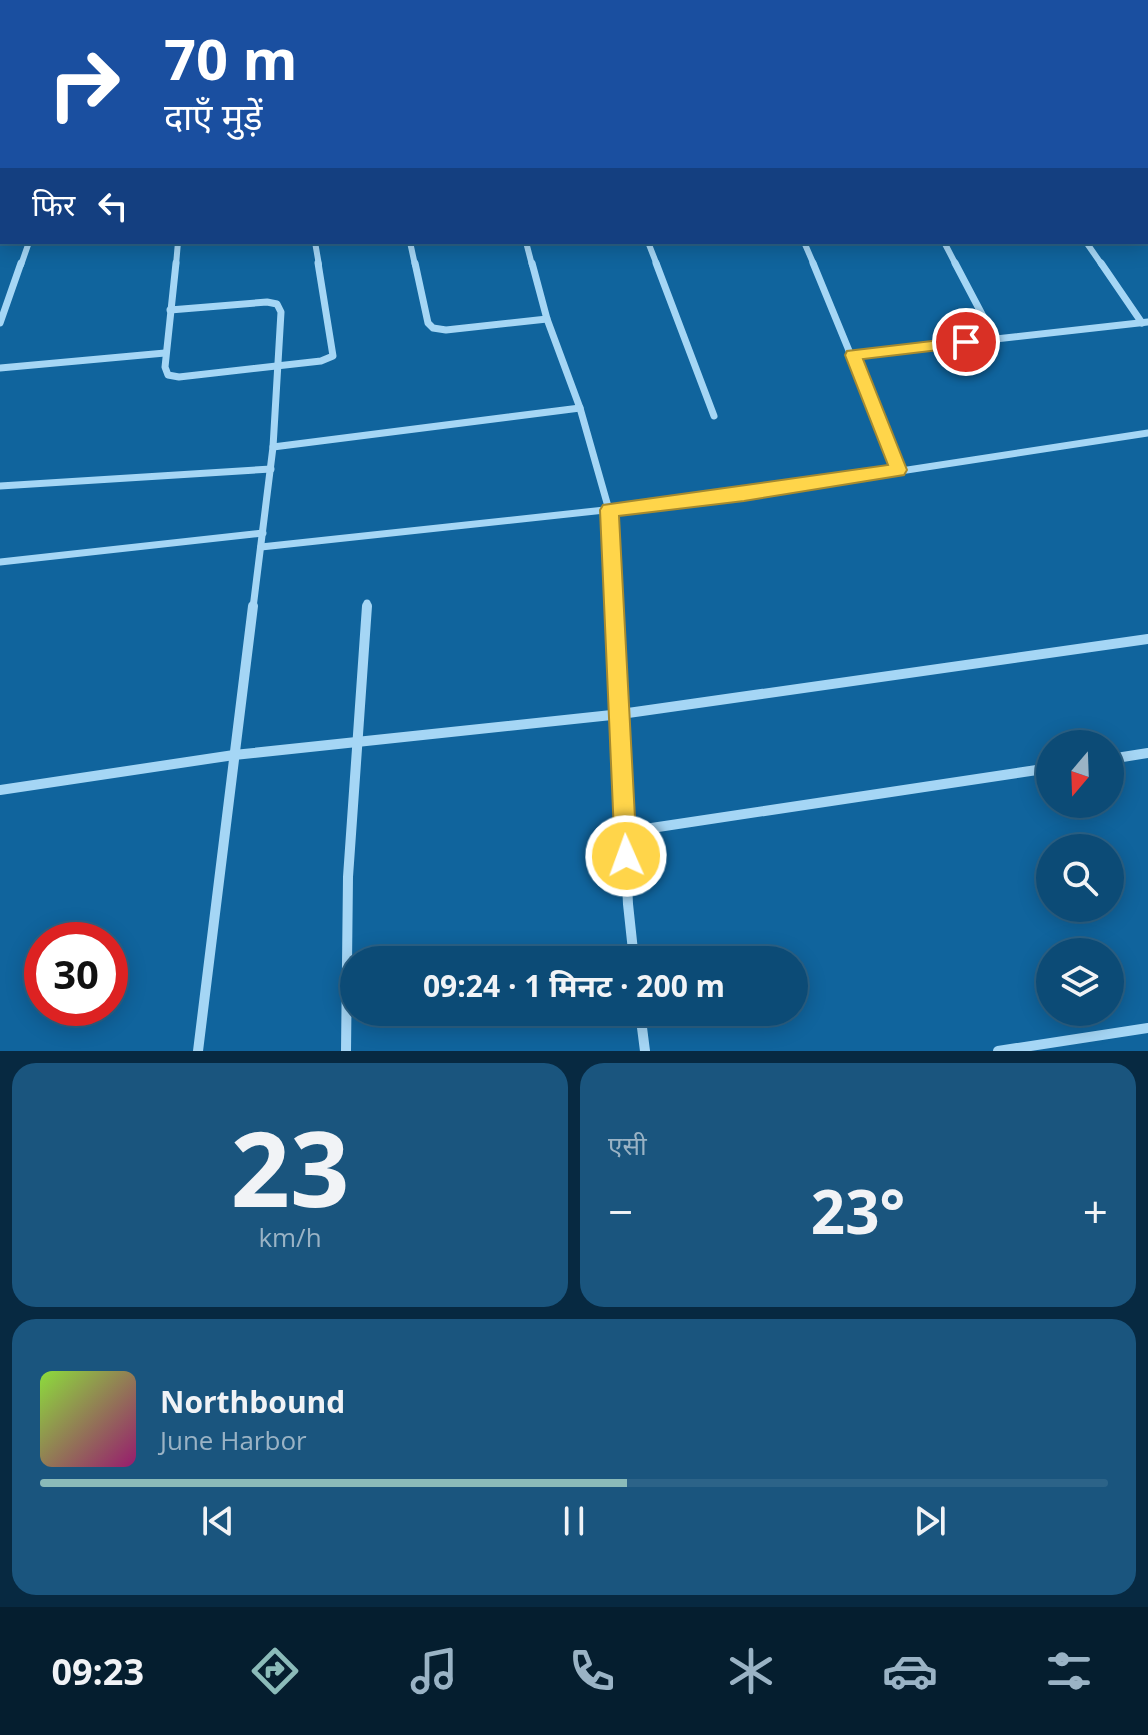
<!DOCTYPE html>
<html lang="hi">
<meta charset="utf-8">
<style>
:root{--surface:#0c4b76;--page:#1a557e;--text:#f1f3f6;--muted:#9ab3c5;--line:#2c6388;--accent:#8bbbb9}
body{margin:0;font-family:"Open Sans","Noto Sans Devanagari",sans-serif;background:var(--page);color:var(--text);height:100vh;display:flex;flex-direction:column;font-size:30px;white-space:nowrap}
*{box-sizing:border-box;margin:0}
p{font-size:26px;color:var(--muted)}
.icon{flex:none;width:44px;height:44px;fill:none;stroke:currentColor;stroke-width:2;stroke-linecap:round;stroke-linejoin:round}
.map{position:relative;height:1051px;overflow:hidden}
.side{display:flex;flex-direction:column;gap:12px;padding:12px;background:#072941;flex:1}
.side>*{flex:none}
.hud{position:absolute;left:0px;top:0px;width:1148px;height:244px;box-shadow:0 4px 20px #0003,0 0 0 2px var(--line);background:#1a4fa0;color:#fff;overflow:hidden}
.needle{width:52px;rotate:199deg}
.controls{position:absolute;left:1036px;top:730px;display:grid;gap:16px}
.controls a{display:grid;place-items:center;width:88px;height:88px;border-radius:50%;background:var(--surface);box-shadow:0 4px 20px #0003,0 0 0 2px var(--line);font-size:40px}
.speed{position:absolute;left:24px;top:922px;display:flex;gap:16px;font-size:40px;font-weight:700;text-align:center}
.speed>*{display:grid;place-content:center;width:104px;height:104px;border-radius:50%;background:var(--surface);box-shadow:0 4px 20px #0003,0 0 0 2px var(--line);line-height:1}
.speed .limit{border:12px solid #d22;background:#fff;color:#111}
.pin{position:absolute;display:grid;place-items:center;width:68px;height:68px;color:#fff;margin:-34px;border:4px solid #fff;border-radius:50%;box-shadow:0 2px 8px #0007}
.me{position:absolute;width:88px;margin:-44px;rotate:358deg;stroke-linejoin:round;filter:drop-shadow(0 0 6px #0008)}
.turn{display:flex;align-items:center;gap:28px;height:168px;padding:0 32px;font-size:36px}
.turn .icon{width:104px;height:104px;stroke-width:2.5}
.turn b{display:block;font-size:56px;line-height:68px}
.then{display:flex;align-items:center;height:76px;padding:0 32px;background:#0003;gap:16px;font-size:30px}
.big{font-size:60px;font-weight:700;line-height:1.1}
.side .tile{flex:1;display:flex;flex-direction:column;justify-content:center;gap:12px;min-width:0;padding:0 28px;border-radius:24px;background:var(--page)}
.side .dial{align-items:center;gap:0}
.dial b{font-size:104px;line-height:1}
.song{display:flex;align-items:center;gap:24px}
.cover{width:96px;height:96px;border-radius:12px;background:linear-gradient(135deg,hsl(90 70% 55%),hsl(320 70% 35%))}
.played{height:8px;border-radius:4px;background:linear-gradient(90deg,var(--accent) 55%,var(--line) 55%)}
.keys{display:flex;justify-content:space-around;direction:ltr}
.heat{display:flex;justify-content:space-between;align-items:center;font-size:44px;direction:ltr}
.side .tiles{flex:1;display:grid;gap:12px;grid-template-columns:1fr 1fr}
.tile:last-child{grid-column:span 2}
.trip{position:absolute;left:340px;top:946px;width:468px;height:80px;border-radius:40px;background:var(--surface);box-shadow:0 4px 20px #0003,0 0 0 2px var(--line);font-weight:700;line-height:80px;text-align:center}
.dock{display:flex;height:128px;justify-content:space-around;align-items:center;background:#051e2f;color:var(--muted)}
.dock .icon{width:56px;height:56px}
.dock .current{color:var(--accent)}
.dock b{font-size:36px;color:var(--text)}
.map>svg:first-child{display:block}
</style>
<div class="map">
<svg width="1148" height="1051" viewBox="0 0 1148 1051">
<rect width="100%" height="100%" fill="#10649d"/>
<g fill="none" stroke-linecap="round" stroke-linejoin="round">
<g stroke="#a5d6f5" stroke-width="6">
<polyline points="855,2 876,0"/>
<polyline points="0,88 2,82"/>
<polyline points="315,242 319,265"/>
<polyline points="410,242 415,265"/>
<polyline points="526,242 532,265"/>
<polyline points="648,242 657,265"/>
<polyline points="804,242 814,265"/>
<polyline points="944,242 956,265"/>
<polyline points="1086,242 1102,265"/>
<polyline points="21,265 29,242"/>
<polyline points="176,265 178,242"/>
</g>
<g stroke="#a5d6f5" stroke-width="7">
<polyline points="176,263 165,367 168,375 179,377 321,361 333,356 318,263"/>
<polyline points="415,263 428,323 433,328 446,330 547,319"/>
<polyline points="532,263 547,319 580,408 609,510 614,608"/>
<polyline points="656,263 714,416"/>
<polyline points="813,263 898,470"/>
<polyline points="955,263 995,339"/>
<polyline points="1101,263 1142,323"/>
<polyline points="170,310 267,302 277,304 281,312 273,447 253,608"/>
<polyline points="0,323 21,263"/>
<polyline points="853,355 1148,322"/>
<polyline points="0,368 165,353"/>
<polyline points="273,447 580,408"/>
<polyline points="0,486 271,469"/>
<polyline points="261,547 744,495 1148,433"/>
<polyline points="0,562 263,533"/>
<polyline points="367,608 367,603"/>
</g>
<g stroke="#a5d6f5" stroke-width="10">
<polyline points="614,606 628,904 634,960"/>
<polyline points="1110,759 1148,753"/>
<polyline points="0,790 234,755 621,714 1148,639"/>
<polyline points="625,832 1050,768"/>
<polyline points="640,1012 645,1051"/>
<polyline points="198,1051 253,606"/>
<polyline points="346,1051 348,877 367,606"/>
<polyline points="998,1051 1148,1028"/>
</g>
</g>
<polygon fill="#ffd54a" stroke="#a68a30" stroke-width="2" points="966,337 972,339 972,346 863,359 907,470 904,475 744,501 619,516 637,856 634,864 626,867 618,864 615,856 600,510 603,505 888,465 845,355 847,351"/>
</svg>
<div class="controls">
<a><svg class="needle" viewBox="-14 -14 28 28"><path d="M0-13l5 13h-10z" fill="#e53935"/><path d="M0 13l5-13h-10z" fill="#9ab3c5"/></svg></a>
<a><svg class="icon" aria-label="search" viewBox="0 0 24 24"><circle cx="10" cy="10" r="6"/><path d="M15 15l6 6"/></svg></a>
<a><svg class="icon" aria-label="layers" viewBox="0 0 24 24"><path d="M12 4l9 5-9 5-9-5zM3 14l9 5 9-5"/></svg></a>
</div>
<div class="speed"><div class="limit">30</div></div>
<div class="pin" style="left:966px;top:342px;background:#d93025"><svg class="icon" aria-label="arrive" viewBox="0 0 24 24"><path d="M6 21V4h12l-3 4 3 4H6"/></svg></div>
<svg class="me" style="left:626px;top:856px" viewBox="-20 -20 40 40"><circle r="17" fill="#ffd54a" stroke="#fff" stroke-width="3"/><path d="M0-11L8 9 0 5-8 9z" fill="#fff"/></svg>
<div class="trip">09:24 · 1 मिनट · 200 m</div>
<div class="hud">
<div class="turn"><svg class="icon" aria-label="right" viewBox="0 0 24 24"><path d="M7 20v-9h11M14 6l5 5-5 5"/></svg><div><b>70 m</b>दाएँ मुड़ें</div></div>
<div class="then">फिर<svg class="icon" aria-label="left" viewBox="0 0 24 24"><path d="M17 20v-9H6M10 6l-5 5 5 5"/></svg></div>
</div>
</div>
<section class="side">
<div class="tiles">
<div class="tile dial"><b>23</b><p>km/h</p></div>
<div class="tile"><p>एसी</p>
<div class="heat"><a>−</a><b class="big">23°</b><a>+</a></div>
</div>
<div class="tile">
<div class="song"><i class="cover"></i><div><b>Northbound</b><p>June Harbor</p></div></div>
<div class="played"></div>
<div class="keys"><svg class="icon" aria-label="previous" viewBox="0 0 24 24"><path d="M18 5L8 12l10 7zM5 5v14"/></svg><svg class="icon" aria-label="pause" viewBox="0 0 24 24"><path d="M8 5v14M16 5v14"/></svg><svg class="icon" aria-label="next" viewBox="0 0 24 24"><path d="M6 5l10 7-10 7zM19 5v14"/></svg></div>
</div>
</div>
</section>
<nav class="dock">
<b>09:23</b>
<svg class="icon current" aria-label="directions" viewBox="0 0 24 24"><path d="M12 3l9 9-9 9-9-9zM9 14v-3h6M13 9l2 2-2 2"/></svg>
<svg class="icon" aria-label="music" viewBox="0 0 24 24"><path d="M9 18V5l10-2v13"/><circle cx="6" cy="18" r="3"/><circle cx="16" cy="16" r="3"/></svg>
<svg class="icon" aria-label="phone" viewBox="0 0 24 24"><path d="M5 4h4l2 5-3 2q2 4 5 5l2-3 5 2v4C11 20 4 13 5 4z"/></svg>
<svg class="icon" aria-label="climate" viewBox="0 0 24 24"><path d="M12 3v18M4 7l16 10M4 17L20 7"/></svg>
<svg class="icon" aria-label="car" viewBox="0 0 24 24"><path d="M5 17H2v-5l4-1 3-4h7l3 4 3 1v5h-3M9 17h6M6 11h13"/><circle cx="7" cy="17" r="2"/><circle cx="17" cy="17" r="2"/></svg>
<svg class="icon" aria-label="filters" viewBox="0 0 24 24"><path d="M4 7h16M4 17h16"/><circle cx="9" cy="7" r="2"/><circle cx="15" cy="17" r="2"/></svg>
</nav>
